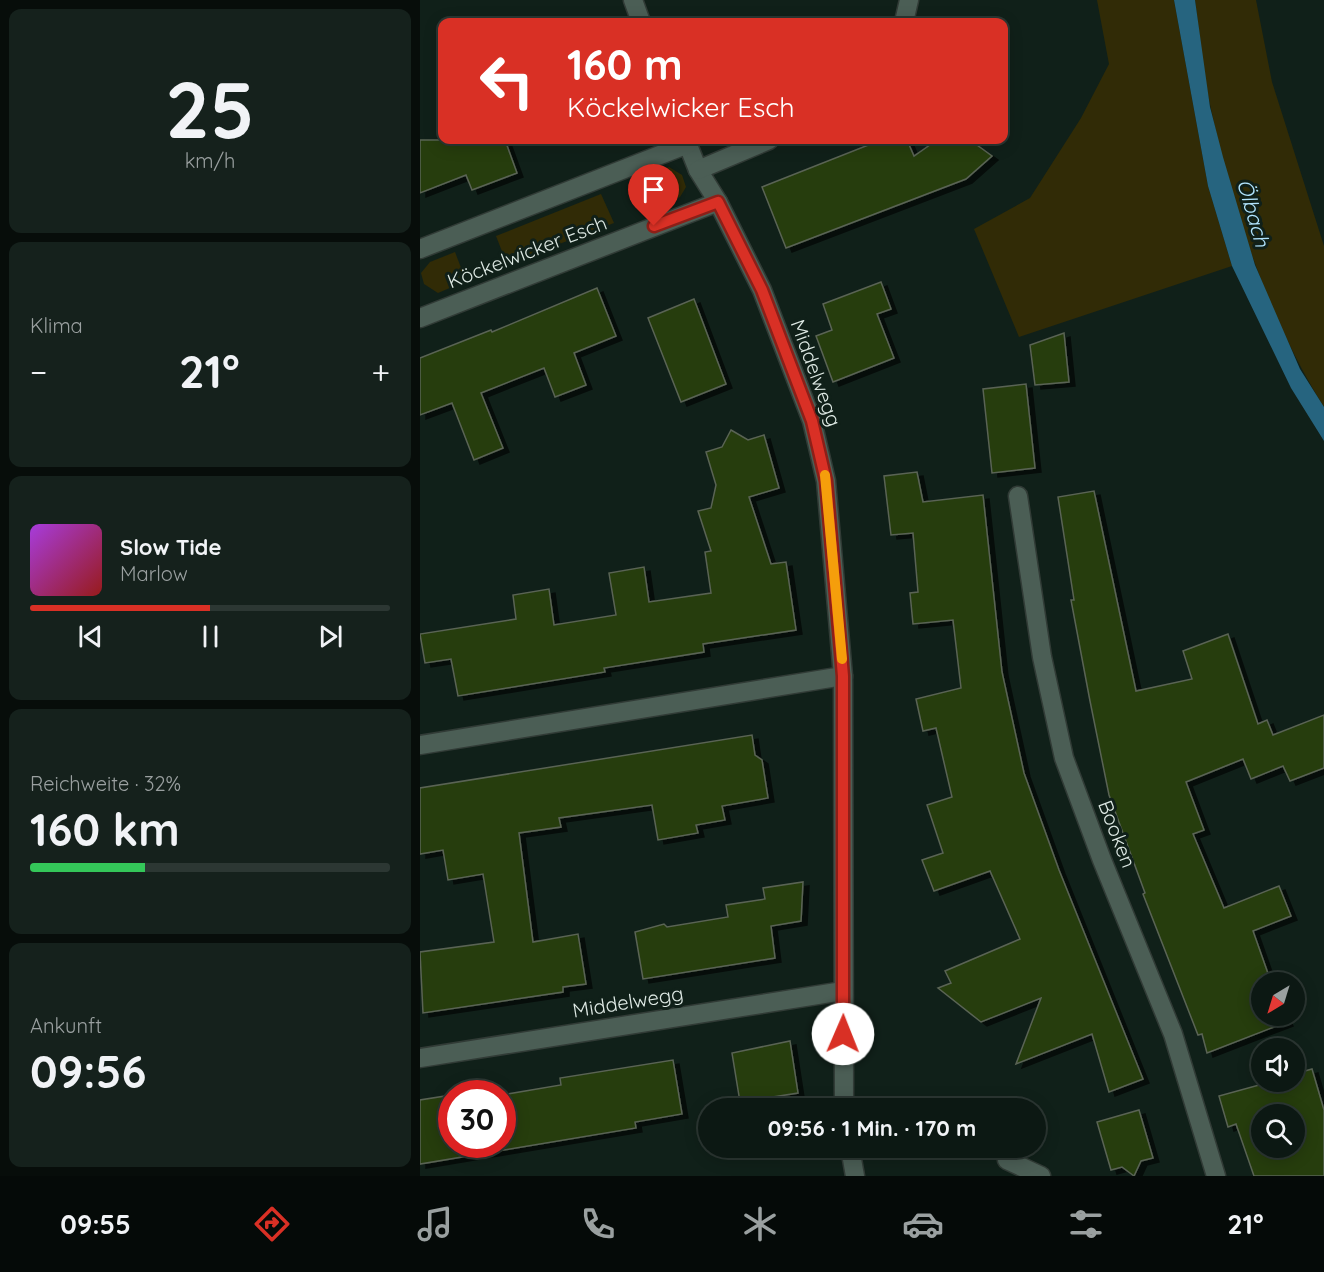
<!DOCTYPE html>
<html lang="de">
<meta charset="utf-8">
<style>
:root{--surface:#0c1813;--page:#15211c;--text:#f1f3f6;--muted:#9aa0a0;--line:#2c3733;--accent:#d93025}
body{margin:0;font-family:Quicksand,sans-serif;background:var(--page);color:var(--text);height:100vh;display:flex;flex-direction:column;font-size:22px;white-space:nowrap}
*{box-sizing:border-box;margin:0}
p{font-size:20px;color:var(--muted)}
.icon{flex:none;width:33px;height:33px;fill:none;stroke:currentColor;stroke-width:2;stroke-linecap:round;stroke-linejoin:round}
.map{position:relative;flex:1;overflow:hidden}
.sheet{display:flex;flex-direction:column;gap:9px;padding:9px;background:#070d0a;width:420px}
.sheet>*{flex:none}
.banner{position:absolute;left:18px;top:18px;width:570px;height:126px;border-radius:12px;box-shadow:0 3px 15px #0003,0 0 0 2px var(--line);background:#d93025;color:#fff;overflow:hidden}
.needle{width:39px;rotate:218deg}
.buttons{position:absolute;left:831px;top:972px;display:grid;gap:12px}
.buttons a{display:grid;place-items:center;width:54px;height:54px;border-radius:50%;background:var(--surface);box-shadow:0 3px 15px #0003,0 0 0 2px var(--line);font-size:30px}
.speed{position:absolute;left:18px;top:1080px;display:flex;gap:12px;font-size:30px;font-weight:700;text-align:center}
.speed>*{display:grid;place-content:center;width:78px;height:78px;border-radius:50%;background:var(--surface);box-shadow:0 3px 15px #0003,0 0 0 2px var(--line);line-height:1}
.speed .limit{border:9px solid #d22;background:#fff;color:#111}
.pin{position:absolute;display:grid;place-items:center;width:51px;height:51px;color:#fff;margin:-62px -26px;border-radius:50% 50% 50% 0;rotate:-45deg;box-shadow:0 0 6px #0007}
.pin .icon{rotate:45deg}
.me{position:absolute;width:66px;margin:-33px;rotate:1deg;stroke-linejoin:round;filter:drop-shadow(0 0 4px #0008)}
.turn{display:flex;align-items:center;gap:21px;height:126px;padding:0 30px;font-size:27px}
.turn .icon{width:78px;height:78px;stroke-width:2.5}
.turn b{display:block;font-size:42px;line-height:51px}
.big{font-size:45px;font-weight:700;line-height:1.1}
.sheet .tile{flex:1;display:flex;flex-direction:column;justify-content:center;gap:9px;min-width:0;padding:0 21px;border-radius:12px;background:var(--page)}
.sheet .dial{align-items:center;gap:0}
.dial b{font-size:78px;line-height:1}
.song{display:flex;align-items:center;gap:18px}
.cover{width:72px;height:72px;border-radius:9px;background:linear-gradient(135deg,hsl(280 70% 55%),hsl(0 70% 35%))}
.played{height:6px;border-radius:3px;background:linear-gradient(90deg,var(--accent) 50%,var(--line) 50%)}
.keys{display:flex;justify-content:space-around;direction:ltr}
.heat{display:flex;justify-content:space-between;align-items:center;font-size:33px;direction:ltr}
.charge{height:9px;border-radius:4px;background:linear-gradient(90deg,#34c759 32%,var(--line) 0)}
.trip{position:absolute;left:278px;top:1098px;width:348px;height:60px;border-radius:30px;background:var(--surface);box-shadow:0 3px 15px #0003,0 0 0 2px var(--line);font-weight:700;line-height:60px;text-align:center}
.tab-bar{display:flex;height:96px;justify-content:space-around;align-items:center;background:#050a08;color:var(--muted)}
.tab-bar .icon{width:42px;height:42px}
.tab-bar .current{color:var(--accent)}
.tab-bar b{font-size:27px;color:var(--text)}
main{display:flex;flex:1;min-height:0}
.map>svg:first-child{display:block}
</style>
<main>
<section class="sheet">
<div class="tile dial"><b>25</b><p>km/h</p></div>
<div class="tile"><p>Klima</p>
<div class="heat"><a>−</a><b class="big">21°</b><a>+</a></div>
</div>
<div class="tile">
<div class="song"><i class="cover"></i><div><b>Slow Tide</b><p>Marlow</p></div></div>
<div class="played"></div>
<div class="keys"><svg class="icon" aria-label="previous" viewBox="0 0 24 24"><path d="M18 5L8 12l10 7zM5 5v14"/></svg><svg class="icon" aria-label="pause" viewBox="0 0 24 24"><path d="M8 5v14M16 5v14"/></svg><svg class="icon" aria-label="next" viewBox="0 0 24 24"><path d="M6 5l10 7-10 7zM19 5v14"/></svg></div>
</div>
<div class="tile"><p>Reichweite · 32%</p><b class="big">160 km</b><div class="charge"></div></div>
<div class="tile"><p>Ankunft</p><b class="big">09:56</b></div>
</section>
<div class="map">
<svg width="904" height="1176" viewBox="0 0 904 1176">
<defs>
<filter id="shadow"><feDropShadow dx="6" dy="4" stdDeviation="0" flood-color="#0009"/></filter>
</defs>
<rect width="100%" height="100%" fill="#102019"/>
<g fill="#312b06">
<polygon points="677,0 754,0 788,186 812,266 599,337 554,229 610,198 661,118 689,64"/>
<path d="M775 0H836L852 82 904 246V407C848 317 813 212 791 109 783 73 780 36 775 0Z"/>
<polygon points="249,167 262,175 266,187 260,197 232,208 222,179"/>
<polygon points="181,194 194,223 87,264 76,236"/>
<polygon points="35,252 46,281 18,293 4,284 1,273 10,262"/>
</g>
<polygon fill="#26647f" points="754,0 775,0 790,107 803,157 835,265 880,369 904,407 904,441 871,388 812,266 788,186"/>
<g fill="#253c0e" stroke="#5a6454" stroke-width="1.5" fill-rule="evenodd" filter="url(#shadow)">
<polygon points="0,140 85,140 97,173 52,190 46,175 0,193"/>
<polygon points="461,140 487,140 494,156 517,140 550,140 572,156 546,179 366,248 342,187"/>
<polygon points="461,282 471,309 457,314 474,358 413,382 396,336 412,330 403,304"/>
<polygon points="177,288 196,336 154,353 166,385 135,397 124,368 61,393 83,448 54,460 32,403 0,415 0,358 71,330 72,332"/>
<polygon points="274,299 306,384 261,402 228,318"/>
<polygon points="644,333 649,382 615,385 610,345"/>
<polygon points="606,384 615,468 572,473 563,389"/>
<polygon points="311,430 328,440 344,435 359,488 329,497 351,564 366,562 376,630 283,644 284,652 184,668 185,672 38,696 31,659 5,663 0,634 96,619 93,595 129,589 134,625 196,615 189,573 224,567 229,602 291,593 285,552 291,551 278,511 291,508 296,485 286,452 302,447"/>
<polygon points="497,472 503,502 563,495 582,672 604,773 639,870 723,1079 689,1092 672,1034 596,1064 621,998 561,1022 518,988 531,983 525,971 600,939 570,871 514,891 502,860 523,853 507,805 532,797 516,728 503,731 496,699 541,688 533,620 493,624 490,593 498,592 493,533 471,535 464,476"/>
<polygon points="674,491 716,691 772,679 763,651 808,634 838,724 847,720 853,735 904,715 904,768 870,781 863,766 831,779 823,759 766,782 784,830 773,834 804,908 859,886 871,916 833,931 851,982 842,982 842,1016 864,1016 867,1022 787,1053 782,1034 778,1035 723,894 725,893 689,795 670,701 651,600 654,600 638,497"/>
<polygon points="332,735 335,755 342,760 348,798 302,806 305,820 276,825 278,833 238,840 232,805 139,818 141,827 99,833 113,942 158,934 166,984 143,987 143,992 3,1013 0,952 74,942 63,874 28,880 23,850 0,854 0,788"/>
<polygon points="383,882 381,921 351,926 355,958 223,979 215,932 244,924 247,927 308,917 306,905 345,899 343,888"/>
<polygon points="370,1041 378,1093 320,1102 312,1053"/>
<polygon points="253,1060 262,1114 215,1122 216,1128 0,1164 0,1100 32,1095 32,1144 82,1144 82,1095 141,1085 140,1078"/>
<path d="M892 1069 904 1110V1176H834L816 1124 808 1127 799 1096 850 1082H874V1074ZM842 1114H874V1148H842Z"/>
<polygon points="719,1110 733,1158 721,1161 714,1176 702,1167 691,1170 677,1122"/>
</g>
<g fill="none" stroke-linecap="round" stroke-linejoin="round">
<g stroke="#313b36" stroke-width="21">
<g id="minor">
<polyline points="213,0 221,22"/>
<polyline points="484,22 489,0"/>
<polyline points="266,140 278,170 298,202 342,290 392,421 406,481 423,676 424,1108"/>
<polyline points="278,170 349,140"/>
<polyline points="0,249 268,144"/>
<polyline points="0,318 298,202"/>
<polyline points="598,496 622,657 644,758 682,860 753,1034 796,1176"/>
<polyline points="0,745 423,676"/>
<polyline points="0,1058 423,991"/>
<polyline points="430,1148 435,1176"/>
<polyline points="587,1160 621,1176"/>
</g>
</g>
<use href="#minor" stroke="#4b5e55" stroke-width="18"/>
</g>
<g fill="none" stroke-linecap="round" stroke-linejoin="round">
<g stroke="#8d1f18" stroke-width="15">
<polyline id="route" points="234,226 298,202 342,290 392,421 406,481 423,676 423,1034"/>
</g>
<use href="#route" stroke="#d93025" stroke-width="10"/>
<polyline stroke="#f59e0b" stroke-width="10" points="405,475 422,659"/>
</g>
<g text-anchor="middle" stroke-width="6" stroke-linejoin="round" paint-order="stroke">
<g font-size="20" fill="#dfeae5" stroke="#102019">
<text transform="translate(107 252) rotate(-21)" y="7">Köckelwicker Esch</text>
<text transform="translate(396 373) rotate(70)" y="7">Middelwegg</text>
<text transform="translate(697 834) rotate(69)" y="7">Booken</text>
<text transform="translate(208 1002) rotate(-9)" y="7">Middelwegg</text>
</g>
<g font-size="21" font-style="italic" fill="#b1e4fe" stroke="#102019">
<text transform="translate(833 213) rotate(74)" y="7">Ölbach</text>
</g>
</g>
</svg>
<div class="buttons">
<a><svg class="needle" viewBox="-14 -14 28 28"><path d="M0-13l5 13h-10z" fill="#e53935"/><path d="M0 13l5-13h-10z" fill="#9aa0a0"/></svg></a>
<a><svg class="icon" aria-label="sound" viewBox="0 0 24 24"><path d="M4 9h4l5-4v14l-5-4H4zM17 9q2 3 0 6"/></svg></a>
<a><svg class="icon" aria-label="search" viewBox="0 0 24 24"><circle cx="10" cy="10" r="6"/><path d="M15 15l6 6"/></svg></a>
</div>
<div class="speed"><div class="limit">30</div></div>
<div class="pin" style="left:234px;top:226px;background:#d93025"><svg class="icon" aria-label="arrive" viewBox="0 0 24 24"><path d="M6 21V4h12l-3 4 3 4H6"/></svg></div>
<svg class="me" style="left:423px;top:1034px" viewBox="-20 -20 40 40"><circle r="19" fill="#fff"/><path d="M0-13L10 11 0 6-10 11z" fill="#d93025"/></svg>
<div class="trip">09:56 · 1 Min. · 170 m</div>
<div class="banner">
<div class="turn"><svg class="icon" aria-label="left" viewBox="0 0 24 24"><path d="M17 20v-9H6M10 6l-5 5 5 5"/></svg><div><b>160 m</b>Köckelwicker Esch</div></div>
</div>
</div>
</main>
<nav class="tab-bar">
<b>09:55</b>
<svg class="icon current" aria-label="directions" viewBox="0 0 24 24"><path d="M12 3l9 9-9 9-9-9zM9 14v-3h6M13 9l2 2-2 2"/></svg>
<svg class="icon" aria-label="music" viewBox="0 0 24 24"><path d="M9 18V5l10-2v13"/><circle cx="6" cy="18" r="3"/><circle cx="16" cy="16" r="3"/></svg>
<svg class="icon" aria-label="phone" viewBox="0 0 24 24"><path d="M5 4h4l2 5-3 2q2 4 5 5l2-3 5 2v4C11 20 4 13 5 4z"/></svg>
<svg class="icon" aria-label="climate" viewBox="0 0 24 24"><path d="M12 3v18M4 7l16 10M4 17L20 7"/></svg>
<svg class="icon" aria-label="car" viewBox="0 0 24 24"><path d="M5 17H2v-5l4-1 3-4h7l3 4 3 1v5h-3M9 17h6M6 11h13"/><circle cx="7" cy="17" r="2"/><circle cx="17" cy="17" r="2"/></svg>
<svg class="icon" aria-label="filters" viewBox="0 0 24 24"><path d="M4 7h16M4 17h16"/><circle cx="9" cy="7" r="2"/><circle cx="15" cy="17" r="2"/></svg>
<b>21°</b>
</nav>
